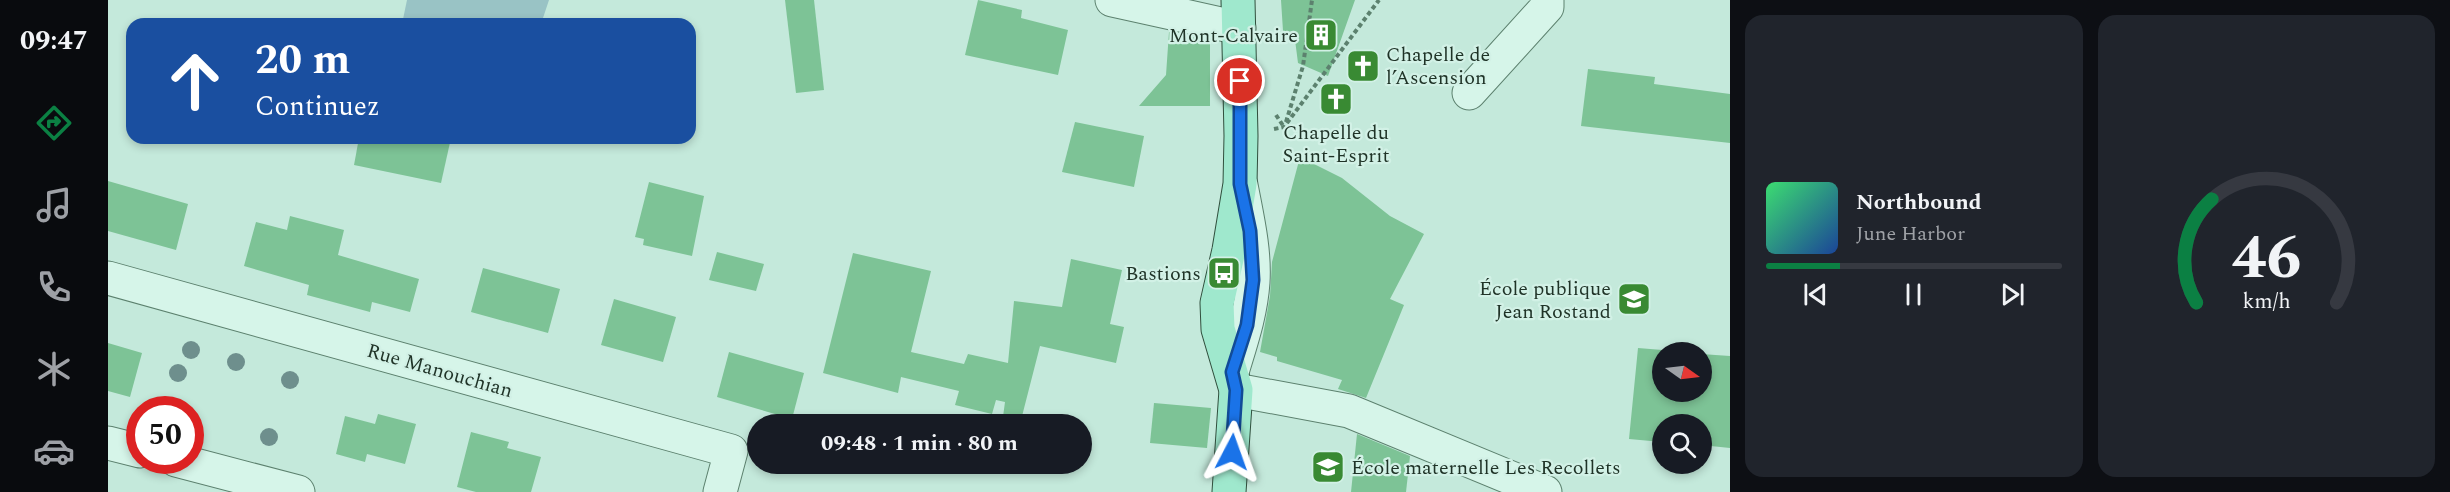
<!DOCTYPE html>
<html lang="fr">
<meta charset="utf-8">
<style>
:root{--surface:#171b24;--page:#20242c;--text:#f1f3f6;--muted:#9ea1a6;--line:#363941;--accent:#0b8043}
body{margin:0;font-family:Spectral,serif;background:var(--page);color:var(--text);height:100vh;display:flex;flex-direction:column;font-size:22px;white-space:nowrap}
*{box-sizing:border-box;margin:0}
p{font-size:20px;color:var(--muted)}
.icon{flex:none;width:33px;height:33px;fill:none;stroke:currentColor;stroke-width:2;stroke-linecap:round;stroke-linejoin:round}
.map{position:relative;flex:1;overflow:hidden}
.drawer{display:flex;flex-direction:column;gap:15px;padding:15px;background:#0d0f14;width:720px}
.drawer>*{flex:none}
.hud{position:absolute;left:18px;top:18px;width:570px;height:126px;border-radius:18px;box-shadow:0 3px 9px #0003;background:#1a4fa0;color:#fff;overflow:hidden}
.needle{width:39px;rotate:104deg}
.fabs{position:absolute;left:1544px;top:342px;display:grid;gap:12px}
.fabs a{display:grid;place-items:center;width:60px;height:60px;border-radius:50%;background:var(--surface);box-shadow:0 3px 9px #0003;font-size:30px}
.speed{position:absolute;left:18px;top:396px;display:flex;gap:12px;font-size:30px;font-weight:700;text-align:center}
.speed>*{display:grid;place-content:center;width:78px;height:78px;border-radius:50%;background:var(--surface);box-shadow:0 3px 9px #0003;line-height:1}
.speed .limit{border:9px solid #d22;background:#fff;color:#111}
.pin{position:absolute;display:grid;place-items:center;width:51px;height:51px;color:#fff;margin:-26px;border:3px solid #fff;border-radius:50%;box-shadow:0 2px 6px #0007}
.me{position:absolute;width:66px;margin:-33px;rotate:4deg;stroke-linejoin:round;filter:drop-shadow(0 0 4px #0008)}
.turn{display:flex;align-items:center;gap:21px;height:126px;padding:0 30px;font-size:27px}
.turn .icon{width:78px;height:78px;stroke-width:2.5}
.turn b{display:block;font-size:42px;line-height:51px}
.drawer .widget{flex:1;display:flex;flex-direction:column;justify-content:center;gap:9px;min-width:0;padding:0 21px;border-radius:18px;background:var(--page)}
.drawer .dial{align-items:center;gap:0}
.dial svg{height:156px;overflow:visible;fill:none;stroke:var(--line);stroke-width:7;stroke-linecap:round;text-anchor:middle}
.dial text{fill:var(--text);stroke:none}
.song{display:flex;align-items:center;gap:18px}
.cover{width:72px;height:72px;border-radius:9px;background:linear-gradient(135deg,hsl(140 70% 55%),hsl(220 70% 35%))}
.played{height:6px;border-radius:3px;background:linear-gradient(90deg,var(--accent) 25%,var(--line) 25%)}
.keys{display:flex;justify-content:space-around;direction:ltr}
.drawer .tiles{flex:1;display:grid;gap:15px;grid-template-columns:repeat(2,1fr)}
.trip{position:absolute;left:639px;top:414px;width:345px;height:60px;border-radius:30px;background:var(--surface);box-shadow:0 3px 9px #0003;font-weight:700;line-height:60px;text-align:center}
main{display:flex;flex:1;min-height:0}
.menu{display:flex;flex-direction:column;width:108px;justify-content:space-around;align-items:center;background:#090b0e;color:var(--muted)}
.menu .icon{width:42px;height:42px}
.menu .active{color:var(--accent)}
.menu b{font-size:27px;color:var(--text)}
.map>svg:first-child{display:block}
</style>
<main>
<nav class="menu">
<b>09:47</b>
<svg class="icon active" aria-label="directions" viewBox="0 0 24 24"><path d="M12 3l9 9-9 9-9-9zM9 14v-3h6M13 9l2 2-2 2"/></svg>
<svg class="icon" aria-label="music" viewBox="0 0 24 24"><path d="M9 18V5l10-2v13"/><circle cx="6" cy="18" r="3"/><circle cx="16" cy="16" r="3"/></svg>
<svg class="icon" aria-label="phone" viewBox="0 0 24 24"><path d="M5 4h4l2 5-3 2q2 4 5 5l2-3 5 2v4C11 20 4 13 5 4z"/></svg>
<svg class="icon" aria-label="climate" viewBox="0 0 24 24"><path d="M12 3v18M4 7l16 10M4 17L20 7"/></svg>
<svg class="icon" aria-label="car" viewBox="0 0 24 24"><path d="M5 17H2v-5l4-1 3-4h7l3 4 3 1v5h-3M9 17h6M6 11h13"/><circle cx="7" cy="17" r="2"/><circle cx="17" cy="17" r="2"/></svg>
</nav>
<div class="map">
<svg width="1622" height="492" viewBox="0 0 1622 492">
<rect width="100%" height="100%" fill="#c4e9db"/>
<polygon fill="#99c3c5" points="299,0 441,0 433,24 294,24"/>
<g fill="#7dc396">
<polygon points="677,0 706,0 716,90 688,93"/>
<polygon points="870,0 914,10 913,18 960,30 950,75 857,55"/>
<polygon points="1173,0 1247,0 1220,76 1190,63 1186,32 1175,31"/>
<polygon points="1061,32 1102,41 1102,106 1031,106 1058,75"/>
<polygon points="1480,69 1547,77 1546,84 1622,94 1622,143 1473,126"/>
<polygon points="967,122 1036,136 1026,187 954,172"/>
<polygon points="251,138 343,138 333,183 246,165"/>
<polygon points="1192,157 1234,178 1282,216 1316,234 1282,299 1296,305 1258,398 1230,389 1234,380 1169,361 1169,357 1152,352 1162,296 1164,262"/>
<polygon points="0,181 80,204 68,250 0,231"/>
<polygon points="541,182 596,196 584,256 535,245 536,239 527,237"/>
<polygon points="182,216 236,230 230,255 311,279 302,312 264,302 262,312 199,295 201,285 136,266 148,222 179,230"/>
<polygon points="609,252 656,264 648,291 601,280"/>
<polygon points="745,253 823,271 803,352 856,364 860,354 900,363 906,301 954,307 963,259 1014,270 1002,324 1016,327 1008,363 932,346 912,424 894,424 897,402 888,400 884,414 847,405 851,391 793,377 790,393 715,373"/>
<polygon points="375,268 452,289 440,333 363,312"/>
<polygon points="506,299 568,317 555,362 493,345"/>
<polygon points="0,343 34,353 22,397 0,391"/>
<polygon points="1530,348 1579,352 1554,352 1554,392 1593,392 1593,354 1622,356 1622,448 1593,445 1593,424 1554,424 1554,442 1521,439"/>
<polygon points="621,352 696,373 684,419 609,397"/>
<polygon points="1046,403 1103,408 1099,448 1042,443"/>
<polygon points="270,414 308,424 297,464 259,454 257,462 228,454 237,416 267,424"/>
<polygon points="363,432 401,442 399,448 433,457 423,492 368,492 349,487"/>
<polygon points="1249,434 1302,456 1298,492 1243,492"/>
</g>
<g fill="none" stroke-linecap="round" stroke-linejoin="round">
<g stroke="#5c816e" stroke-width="35">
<g id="minor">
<polyline points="1004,0 1131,28"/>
<polyline points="1361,93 1439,7 1439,0"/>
<polyline points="0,278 623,451 612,492"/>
<path d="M1124 372C1133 342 1143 313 1145 282 1147 250 1139 217 1133 185"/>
<polyline points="1128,390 1241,411 1437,492"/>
<polyline points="0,443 32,451"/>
<polyline points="68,460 190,492"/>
</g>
</g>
<g stroke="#304f3d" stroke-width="35">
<polyline id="major" points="1121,492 1128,390 1110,329 1109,303 1121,250 1132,184 1133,136 1130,0"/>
</g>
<g stroke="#5c816e" stroke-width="4" stroke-dasharray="4.5 3" stroke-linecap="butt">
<polyline points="1168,115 1176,127"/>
<polyline points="1178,122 1195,66 1204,0"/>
<polyline points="1166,129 1176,127 1271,0"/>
</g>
<use href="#minor" stroke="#d6f5e9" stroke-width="33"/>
<use href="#major" stroke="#9fe8cd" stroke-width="33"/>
</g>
<g fill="#6e8f8d">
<circle cx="83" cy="350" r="9"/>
<circle cx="128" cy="362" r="9"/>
<circle cx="70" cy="373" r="9"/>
<circle cx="182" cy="380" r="9"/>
<circle cx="161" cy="437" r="9"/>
</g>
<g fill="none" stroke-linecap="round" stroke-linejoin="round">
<g stroke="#114b97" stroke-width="15">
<polyline id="route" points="1124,452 1128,390 1124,372 1139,325 1145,280 1142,231 1132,184 1132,81"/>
</g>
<use href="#route" stroke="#1a73e8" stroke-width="10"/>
</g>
<defs>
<g id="building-square" transform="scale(1.725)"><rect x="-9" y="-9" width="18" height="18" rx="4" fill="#398a33" stroke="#d2f1e6"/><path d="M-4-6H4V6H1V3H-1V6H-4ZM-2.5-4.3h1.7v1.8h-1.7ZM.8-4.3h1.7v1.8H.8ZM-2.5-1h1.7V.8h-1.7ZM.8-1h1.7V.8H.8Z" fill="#fff"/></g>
<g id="church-square" transform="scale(1.725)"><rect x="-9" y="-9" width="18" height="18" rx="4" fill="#398a33" stroke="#d2f1e6"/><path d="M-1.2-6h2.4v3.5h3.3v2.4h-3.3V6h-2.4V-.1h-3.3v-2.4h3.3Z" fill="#fff"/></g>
<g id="bus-square" transform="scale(1.725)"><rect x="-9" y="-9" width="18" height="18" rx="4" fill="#398a33" stroke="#d2f1e6"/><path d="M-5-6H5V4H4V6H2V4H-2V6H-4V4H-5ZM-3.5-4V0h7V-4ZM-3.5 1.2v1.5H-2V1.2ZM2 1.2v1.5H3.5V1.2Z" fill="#fff"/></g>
<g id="school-square" transform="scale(1.725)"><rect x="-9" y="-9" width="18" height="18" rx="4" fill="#398a33" stroke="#d2f1e6"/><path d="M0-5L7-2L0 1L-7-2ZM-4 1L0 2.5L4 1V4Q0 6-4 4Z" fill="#fff"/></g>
</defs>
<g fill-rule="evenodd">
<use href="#building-square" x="1213" y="35"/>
<use href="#church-square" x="1255" y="66"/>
<use href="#church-square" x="1228" y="99"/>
<use href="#bus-square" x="1116" y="273"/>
<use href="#school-square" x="1526" y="299"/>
<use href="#school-square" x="1220" y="467"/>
</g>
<g text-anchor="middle" stroke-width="4.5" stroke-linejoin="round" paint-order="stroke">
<g font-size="20" fill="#1f3327" stroke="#d2f1e6" text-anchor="end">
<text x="1190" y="42">Mont-Calvaire</text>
<text x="1278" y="61" text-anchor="start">Chapelle de<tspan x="1278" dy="23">l’Ascension</tspan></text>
<text x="1228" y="139" text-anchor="middle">Chapelle du<tspan x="1228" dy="23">Saint-Esprit</tspan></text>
<text x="1093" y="280">Bastions</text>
<text x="1503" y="295">École publique<tspan x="1503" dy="23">Jean Rostand</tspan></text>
<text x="1243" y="474" text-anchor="start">École maternelle Les Recollets</text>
</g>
<g font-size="20" fill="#1f3327" stroke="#d2f1e6">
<text transform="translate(332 370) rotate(16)" y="7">Rue Manouchian</text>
</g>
</g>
</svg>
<div class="fabs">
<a><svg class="needle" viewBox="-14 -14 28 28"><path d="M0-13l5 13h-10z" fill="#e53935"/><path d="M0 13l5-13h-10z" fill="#9ea1a6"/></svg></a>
<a><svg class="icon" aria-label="search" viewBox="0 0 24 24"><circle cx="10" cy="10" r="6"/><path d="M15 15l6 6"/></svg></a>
</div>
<div class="speed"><div class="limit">50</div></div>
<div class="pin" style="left:1132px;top:81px;background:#d93025"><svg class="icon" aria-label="arrive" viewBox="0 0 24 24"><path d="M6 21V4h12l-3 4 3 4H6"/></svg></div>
<svg class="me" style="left:1124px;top:452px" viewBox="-20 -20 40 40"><path d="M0-17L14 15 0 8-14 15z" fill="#1a73e8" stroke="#fff" stroke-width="4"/></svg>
<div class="trip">09:48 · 1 min · 80 m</div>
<div class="hud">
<div class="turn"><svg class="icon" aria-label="ahead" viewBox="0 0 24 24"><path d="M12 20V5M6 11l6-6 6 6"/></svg><div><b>20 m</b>Continuez</div></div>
</div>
</div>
<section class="drawer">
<div class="tiles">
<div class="widget">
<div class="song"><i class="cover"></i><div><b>Northbound</b><p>June Harbor</p></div></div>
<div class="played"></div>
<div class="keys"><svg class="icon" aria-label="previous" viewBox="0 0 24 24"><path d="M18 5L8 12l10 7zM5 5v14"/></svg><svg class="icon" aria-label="pause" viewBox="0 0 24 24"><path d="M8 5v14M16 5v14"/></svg><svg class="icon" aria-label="next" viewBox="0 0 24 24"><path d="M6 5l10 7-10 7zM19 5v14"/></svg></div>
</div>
<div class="widget dial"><svg viewBox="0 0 100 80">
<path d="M14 69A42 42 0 1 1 86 69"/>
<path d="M14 69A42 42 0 0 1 22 16" stroke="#0b8043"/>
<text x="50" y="56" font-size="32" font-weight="700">46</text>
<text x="50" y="72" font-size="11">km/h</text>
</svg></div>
</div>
</section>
</main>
